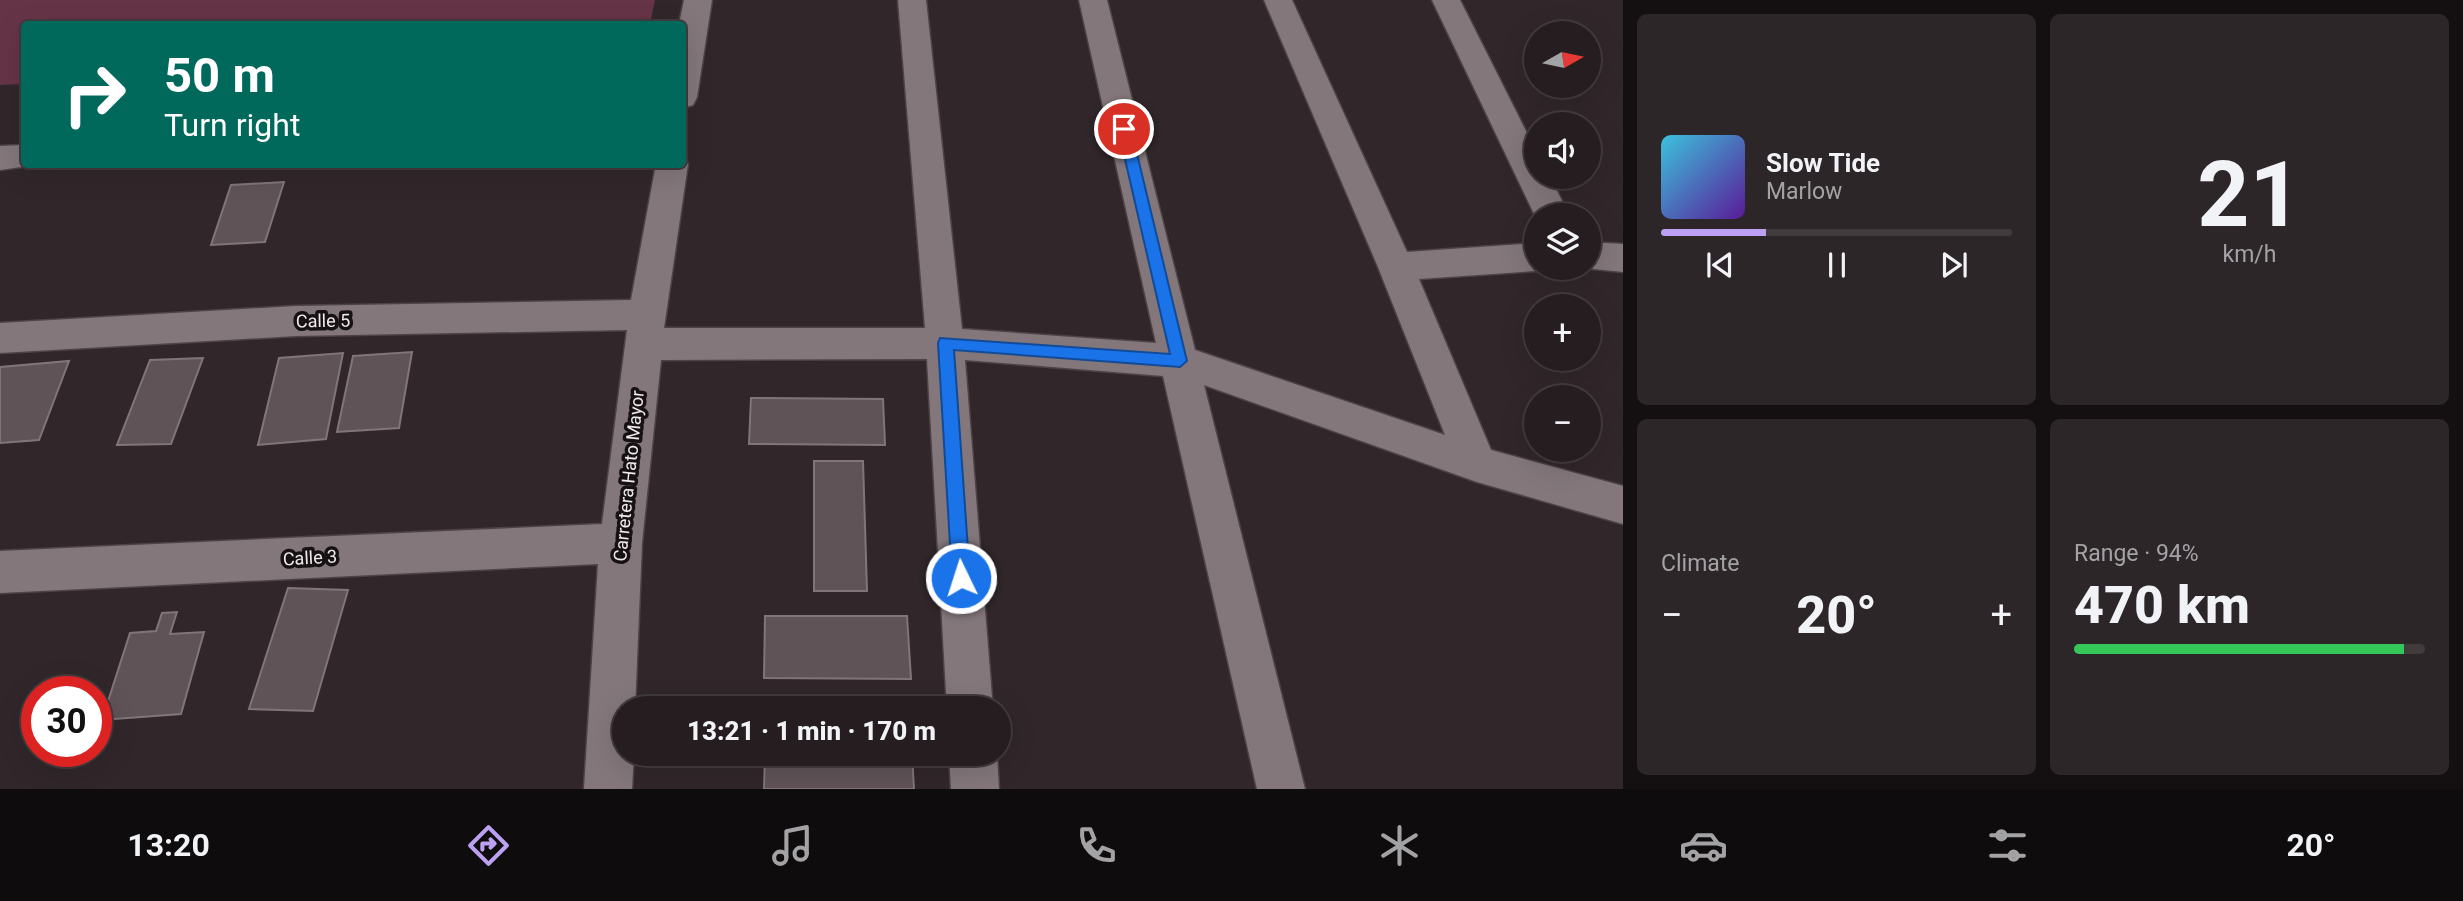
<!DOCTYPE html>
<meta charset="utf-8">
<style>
:root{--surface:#251d20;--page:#2d2629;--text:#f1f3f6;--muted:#a3a2a5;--line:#423b3e;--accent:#bca0f2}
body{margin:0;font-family:Roboto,sans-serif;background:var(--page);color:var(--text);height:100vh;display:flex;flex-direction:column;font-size:26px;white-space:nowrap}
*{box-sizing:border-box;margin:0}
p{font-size:23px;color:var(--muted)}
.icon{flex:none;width:38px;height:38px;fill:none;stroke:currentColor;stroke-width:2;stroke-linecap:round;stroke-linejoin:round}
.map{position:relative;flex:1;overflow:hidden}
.details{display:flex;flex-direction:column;gap:14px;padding:14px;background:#141012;width:840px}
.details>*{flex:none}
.hud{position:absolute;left:21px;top:21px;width:665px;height:147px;border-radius:7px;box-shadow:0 7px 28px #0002,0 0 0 2px var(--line);background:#00695c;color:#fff;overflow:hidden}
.needle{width:46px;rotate:81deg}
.controls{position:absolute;left:1524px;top:21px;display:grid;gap:14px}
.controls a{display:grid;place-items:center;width:77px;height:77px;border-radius:50%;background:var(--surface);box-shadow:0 7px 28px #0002,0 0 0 2px var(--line);font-size:35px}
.speed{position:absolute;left:21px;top:676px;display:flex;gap:14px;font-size:35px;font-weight:700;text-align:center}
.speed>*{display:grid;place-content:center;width:91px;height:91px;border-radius:50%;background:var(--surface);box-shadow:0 7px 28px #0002,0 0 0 2px var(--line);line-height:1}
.speed .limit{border:10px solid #d22;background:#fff;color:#111}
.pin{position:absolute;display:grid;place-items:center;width:60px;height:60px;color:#fff;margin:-30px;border:4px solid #fff;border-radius:50%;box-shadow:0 2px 7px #0007}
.me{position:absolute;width:77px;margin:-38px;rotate:356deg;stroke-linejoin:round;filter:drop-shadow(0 0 5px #0008)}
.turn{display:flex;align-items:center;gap:24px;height:147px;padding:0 28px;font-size:32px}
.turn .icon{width:91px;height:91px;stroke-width:2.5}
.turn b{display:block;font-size:49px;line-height:60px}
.big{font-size:52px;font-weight:800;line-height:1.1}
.details .widget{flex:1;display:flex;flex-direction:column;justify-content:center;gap:10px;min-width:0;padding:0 24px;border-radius:10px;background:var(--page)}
.details .dial{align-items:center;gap:0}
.dial b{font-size:91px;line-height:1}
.song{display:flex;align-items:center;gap:21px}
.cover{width:84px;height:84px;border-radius:10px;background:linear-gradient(135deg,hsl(190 70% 55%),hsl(270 70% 35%))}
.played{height:7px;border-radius:4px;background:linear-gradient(90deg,var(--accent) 30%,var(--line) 30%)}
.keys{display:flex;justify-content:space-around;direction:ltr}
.heat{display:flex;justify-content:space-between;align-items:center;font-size:38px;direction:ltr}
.charge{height:10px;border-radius:5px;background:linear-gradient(90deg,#34c759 94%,var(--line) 0)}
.details .tiles{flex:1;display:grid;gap:14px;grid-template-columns:repeat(2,1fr)}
.trip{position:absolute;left:612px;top:696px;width:399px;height:70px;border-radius:35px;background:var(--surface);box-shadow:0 7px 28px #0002,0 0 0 2px var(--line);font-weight:800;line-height:70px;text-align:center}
.tabs{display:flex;height:112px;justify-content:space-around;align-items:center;background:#0f0c0d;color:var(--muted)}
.tabs .icon{width:49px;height:49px}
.tabs .active{color:var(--accent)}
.tabs b{font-size:32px;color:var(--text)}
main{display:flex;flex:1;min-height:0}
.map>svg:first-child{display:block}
</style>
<main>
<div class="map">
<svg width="1623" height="789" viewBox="0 0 1623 789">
<rect width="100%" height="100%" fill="#31272a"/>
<polygon fill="#663447" points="0,0 655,0 650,24 24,24 24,84 0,85"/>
<g fill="#5f5357" stroke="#827579" stroke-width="2">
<polygon points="284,182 265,242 211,245 231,185"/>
<polygon points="412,352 399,428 337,432 353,356"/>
<polygon points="343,353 326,439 258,445 279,358"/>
<polygon points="203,358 171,444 117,445 150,360"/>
<polygon points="69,361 39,440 0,443 0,367"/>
<polygon points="751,398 883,399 885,445 749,444"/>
<polygon points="814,461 863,461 867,591 814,591"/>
<polygon points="288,588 348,590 313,711 249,709"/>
<polygon points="177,612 170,634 204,632 181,714 102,720 130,633 156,631 162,613"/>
<polygon points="765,616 907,616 911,679 764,678"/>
<polygon points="765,754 912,754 914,789 764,789"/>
</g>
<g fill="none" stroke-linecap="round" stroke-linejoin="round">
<g stroke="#4d4347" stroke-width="3">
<g id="minor">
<polygon points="684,0 712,0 697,97 693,105 682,108 682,24 679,24"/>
<polygon points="898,0 926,0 962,329 1156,343 1079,0 1107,0 1195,350 1445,435 1378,267 1264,0 1292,0 1407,252 1536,243 1536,268 1545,268 1536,271 1419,279 1491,450 1623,486 1623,524 1477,482 1204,385 1305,789 1257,789 1163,376 965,360 993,709 947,709 927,359 661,360 642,543 635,709 625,709 625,754 634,754 632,789 584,789 598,564 0,593 0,551 602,524 627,330 296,336 0,353 0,323 296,306 631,300 656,164 682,164 682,155 688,164 664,328 925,328"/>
<polygon points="1432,0 1460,0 1536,151 1536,177 1550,177 1569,215 1536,215 1536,218"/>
<polygon points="24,145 24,164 35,165 0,170 0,146"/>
<polygon points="1589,242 1623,244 1623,272 1583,268 1589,268"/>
<polygon points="949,754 997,754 999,789 951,789"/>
</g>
</g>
<use href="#minor" fill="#83777b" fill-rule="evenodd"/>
</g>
<polygon fill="#1a73e8" stroke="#114b97" stroke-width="2" points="1124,124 1131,129 1187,361 1180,367 954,350 970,578 967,584 961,587 955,584 952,578 938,343 940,338 1170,354 1118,129"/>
<g text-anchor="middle" stroke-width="7" stroke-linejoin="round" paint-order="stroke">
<g font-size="18" fill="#f1e9ec" stroke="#161113">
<text transform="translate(323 321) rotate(-1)" y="6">Calle 5</text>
<text transform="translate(629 476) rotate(-84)" y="6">Carretera Hato Mayor</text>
<text transform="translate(310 558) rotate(-3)" y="6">Calle 3</text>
</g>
</g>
</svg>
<div class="controls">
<a><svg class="needle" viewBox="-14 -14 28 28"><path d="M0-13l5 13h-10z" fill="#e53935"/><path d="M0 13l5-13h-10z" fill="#a3a2a5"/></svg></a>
<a><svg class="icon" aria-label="sound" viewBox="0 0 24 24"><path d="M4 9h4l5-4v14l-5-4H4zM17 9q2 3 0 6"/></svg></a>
<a><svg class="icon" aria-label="layers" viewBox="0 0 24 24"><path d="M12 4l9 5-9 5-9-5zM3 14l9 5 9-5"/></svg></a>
<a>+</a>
<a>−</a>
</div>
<div class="speed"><div class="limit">30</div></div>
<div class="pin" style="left:1124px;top:129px;background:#d93025"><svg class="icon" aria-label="arrive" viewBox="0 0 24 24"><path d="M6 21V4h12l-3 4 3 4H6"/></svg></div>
<svg class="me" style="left:961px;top:578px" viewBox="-20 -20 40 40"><circle r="17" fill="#1a73e8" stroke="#fff" stroke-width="3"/><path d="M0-11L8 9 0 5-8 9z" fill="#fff"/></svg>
<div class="trip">13:21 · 1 min · 170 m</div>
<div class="hud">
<div class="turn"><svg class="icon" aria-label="right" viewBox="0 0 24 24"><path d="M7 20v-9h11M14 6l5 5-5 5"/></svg><div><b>50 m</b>Turn right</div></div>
</div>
</div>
<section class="details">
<div class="tiles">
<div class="widget">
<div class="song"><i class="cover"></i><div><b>Slow Tide</b><p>Marlow</p></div></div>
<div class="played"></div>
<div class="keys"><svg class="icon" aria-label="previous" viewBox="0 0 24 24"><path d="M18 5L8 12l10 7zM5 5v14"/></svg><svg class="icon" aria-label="pause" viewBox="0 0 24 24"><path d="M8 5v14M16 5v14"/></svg><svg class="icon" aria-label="next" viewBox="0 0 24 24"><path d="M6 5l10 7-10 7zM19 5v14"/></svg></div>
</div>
<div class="widget dial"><b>21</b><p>km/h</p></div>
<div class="widget"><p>Climate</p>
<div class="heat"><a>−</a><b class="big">20°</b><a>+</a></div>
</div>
<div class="widget"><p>Range · 94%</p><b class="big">470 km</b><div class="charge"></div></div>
</div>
</section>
</main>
<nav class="tabs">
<b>13:20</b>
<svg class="icon active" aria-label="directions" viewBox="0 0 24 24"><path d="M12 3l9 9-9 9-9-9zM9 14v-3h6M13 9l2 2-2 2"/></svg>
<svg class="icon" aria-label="music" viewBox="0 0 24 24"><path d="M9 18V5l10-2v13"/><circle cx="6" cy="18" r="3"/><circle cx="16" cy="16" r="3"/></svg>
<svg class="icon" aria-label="phone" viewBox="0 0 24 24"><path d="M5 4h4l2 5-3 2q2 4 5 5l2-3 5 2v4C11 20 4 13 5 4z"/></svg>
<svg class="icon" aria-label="climate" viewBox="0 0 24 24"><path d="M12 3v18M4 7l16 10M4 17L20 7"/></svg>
<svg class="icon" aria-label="car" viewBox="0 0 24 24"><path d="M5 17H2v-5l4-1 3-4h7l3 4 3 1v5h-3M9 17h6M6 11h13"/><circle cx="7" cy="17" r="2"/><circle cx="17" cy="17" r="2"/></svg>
<svg class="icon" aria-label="filters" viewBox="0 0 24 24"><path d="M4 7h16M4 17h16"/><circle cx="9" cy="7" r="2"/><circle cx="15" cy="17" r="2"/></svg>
<b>20°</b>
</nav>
